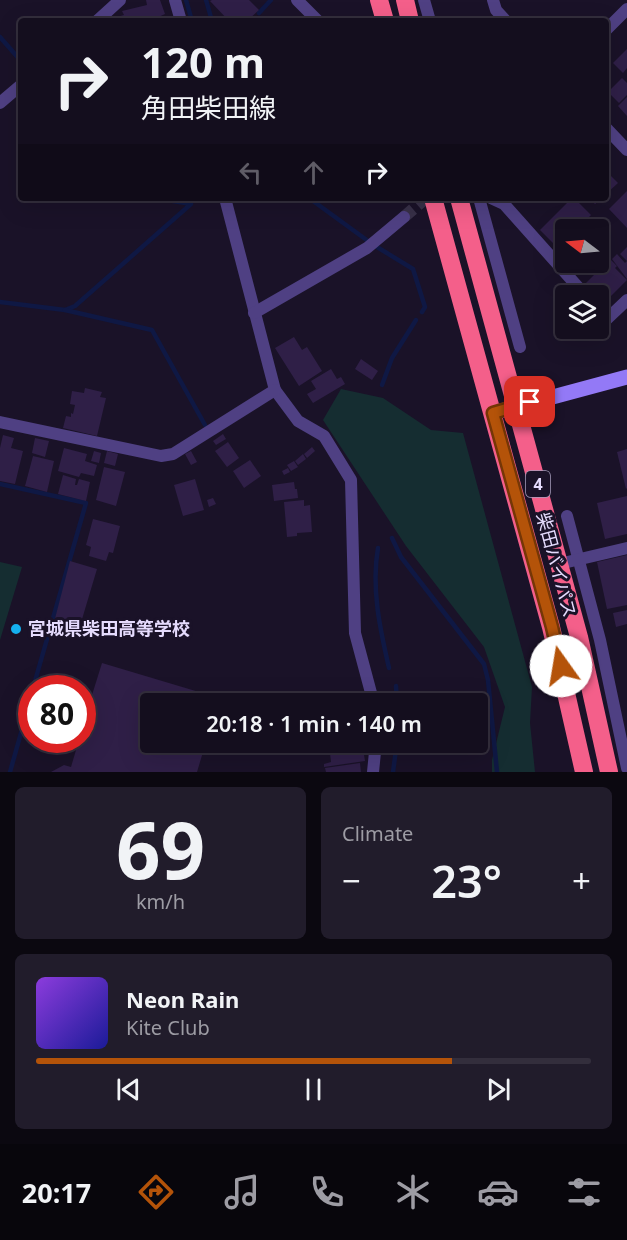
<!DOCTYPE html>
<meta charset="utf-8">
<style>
:root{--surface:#140e1e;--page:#211c2b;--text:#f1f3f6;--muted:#9d9ca4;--line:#332e3c;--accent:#b45309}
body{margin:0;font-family:"Noto Sans","Noto Sans JP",sans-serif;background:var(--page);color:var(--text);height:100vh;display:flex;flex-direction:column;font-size:22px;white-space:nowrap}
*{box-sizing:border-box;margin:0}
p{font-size:20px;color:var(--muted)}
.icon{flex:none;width:33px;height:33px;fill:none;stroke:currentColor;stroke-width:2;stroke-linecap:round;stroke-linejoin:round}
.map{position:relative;height:772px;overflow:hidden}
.side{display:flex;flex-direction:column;gap:15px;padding:15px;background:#0b0810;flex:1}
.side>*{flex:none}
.guide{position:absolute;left:18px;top:18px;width:591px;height:183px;border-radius:6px;box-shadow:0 6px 24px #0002,0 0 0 2px var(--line);background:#140e1e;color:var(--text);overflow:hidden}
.needle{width:39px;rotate:286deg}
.buttons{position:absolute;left:555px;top:219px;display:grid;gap:12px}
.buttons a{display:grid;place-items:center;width:54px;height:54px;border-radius:6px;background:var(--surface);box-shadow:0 6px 24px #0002,0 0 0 2px var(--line);font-size:30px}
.speed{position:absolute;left:18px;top:675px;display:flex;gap:12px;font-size:30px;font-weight:700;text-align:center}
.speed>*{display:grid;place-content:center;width:78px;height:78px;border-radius:50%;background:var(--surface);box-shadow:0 6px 24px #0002,0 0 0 2px var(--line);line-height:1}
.speed .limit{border:9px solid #d22;background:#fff;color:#111}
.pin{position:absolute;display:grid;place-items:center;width:51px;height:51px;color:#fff;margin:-26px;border-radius:12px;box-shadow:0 3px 9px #0006}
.me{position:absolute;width:66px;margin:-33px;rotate:347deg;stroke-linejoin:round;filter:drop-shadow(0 0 4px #0008)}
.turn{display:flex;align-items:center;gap:21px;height:126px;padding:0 24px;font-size:27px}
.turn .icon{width:78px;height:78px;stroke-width:2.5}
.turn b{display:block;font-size:42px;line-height:51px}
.lanes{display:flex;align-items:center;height:57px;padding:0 24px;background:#0003;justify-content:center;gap:30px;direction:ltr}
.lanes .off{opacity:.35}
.big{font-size:45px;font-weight:600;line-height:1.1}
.side .tile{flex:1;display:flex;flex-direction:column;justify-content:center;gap:9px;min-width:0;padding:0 21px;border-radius:9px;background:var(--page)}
.side .dial{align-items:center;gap:0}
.dial b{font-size:78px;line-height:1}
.song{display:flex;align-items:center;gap:18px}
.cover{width:72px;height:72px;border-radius:9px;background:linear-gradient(135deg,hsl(270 70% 55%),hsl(240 70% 35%))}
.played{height:6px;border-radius:3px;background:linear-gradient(90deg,var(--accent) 75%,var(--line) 75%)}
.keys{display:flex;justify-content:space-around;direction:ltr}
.heat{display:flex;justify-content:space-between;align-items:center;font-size:33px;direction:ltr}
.side .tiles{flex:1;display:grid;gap:15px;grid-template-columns:1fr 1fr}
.tile:last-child{grid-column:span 2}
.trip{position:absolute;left:140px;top:693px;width:348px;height:60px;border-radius:6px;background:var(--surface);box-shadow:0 6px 24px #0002,0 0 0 2px var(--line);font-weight:600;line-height:60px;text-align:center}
.tabs{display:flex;height:96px;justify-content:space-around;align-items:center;background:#08060c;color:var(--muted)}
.tabs .icon{width:42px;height:42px}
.tabs .on{color:var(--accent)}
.tabs b{font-size:27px;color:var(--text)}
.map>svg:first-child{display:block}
</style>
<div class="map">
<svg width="627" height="772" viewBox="0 0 627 772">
<rect width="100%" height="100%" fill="#1a1228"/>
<g fill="#152d31">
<polygon points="341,389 383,398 431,430 463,433 532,687 530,723 535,772 492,772 492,760 505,707 484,647 406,546 323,420"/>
<polygon points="0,562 22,567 0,640"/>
</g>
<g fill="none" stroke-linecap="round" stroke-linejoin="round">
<g stroke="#0f1844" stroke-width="4.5">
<polyline points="186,0 192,21"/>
<polyline points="206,0 212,21"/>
<polyline points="259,13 271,0"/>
<polyline points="0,37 21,61"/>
<polyline points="146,198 152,200"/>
<polyline points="309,198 368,241"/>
<polyline points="377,247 413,269 425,307 422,312"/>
<polyline points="0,302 65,310 75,306 191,204 167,200"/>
<polyline points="65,310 152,330 205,425"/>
<polyline points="382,385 392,358 416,320"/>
<polyline points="0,484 86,503 33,688"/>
<polyline points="392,538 401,557 484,664 488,680 497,772"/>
<path d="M378 548C371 588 380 629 389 668"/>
<polyline points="396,686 397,704"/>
<polyline points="10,772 32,694"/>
<polyline points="393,772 397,742"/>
</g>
</g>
<g fill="#2f1f47">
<polygon points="146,0 160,0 165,14 154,19 154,21 118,21 117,17 124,15 122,11 147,5"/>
<polygon points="212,0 249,0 259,10 247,21 229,21 210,1"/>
<polygon points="627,49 627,68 623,73 613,63"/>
<polygon points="622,78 627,83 627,95 619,103 608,92"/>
<polygon points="627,97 627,116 618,106"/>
<polygon points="606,171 618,183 606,194"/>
<polygon points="627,191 627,228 609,209"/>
<polygon points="572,198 574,198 591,215 586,220 590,224 584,230 566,230 566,243 559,249 540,230"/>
<polygon points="589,198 602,198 595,204"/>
<polygon points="627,247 627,279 612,259 617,254 625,263 627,261 620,254"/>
<polygon points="610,259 617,266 615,268 627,280 600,307 598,296 589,296 581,288"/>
<polygon points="294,337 302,350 307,347 322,371 299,386 275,348"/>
<polygon points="361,359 378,371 372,380 355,369"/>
<polygon points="331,369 337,379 341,377 345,384 313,403 307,394 316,389 311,381"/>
<polygon points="85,388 102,392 100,397 106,398 97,436 63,428 66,416 71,417 71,413 73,414 75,405 70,404 72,391 84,393"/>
<polygon points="223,434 226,439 216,445 213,441"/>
<polygon points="3,435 14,438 11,448 23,451 15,484 0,481 0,448"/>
<polygon points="35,438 49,441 45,457 32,453"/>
<polygon points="228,442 239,458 227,467 215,451"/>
<polygon points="312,447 315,451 307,458 304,454"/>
<polygon points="64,448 87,454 85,461 97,465 94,476 81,473 79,477 58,471"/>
<polygon points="627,449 627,488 626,489 617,452"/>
<polygon points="94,451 101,453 99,463 91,461"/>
<polygon points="107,451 118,454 115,466 104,463"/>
<polygon points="191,451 197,462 191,465 185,454"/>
<polygon points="303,454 306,459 298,465 295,461"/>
<polygon points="33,456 54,461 47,492 25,486"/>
<polygon points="250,460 261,476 244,488 233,471"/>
<polygon points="294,461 298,467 291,471 287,465"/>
<polygon points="104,467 125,472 116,506 96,500"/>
<polygon points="288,468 290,472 284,475 282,471"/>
<polygon points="63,475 76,479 75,485 77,485 79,479 90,482 86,501 58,494"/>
<polygon points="195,479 204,510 183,516 174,485"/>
<polygon points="294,482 295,489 297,489 298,498 274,501 272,485"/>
<polygon points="627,496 627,534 605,539 597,503"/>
<polygon points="213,498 216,504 209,507 207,500"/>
<polygon points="304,500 304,506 310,505 312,532 297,533 297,536 287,537 284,502"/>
<polygon points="93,519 120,526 113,553 109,552 106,561 89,556 91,547 86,545"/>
<polygon points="627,555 627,605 607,609 597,562"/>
<polygon points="70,561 97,569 77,636 68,634 67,637 61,636 62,633 52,630"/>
<polygon points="627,610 627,624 616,627 613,613"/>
<polygon points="102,663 219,698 218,704 150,704 150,742 206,742 197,772 51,772 64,765 71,767 79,740 82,740 82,727"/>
<polygon points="319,742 338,742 338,749 320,751"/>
<polygon points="341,742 362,742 365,761 324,767 324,764 331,762 330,753 342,751"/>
<polygon points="360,763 361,772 326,772 325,768"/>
</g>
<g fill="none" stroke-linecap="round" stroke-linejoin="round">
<polyline stroke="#383048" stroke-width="12" stroke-dasharray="12 6" stroke-linecap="butt" points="404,217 426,198"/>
<g stroke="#4f4083" stroke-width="12">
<polyline points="175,0 181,21"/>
<polyline points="297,0 318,21"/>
<polyline points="424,0 430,21"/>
<polyline points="493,0 496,10 506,21"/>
<polyline points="97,21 120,0"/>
<polyline points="606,30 627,9"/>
<polyline points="0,103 21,85"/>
<polyline points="606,128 627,150"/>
<polyline points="225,198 275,390 298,421 324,436 351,480 355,633 374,704"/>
<polyline points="479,198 520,347"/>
<polyline points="491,198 504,204 586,296"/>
<polyline points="598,309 607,319 627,300"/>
<polyline points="254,313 367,248 404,217"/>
<polyline points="0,422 161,456 173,454 275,390"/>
<polyline points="567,516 600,640 627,768"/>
<polyline points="559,564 627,548"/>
<polyline points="373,772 376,742"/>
</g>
<polyline stroke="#9379f6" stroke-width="15" points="493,413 627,377"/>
<g stroke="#f45f8a" stroke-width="18">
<polyline points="379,0 385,21"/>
<polyline points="405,0 410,21"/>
<polyline points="433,198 551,627 584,772"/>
<polyline points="459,198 579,637 609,772"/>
</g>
</g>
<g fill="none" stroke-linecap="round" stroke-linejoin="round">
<g stroke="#753606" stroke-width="15">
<polyline id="route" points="530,402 493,413 552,627 561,666"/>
</g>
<use href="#route" stroke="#b45309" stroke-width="10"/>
</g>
<circle fill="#15b0ef" stroke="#1a1228" stroke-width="2" cx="16" cy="629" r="6"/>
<g text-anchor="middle" stroke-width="6" stroke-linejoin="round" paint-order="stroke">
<rect fill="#1a1228" stroke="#a89fbd" stroke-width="1.5" x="526" y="471" width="24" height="26" rx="4.5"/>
<g font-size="16" font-weight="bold" fill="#e5dbfd">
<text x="538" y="490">4</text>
</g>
<g font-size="18" fill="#e5dbfd" stroke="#1a1228">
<text transform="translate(556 565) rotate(75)" y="6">柴田バイパス</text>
</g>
<g font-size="18" font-weight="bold" fill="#e5dbfd" stroke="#1a1228" text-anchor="start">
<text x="28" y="635">宮城県柴田高等学校</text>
</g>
</g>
</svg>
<div class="buttons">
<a><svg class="needle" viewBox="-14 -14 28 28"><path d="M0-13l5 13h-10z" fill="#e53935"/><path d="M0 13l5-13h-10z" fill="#9d9ca4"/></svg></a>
<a><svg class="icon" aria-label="layers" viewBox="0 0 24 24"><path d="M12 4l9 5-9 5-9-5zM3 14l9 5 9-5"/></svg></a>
</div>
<div class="speed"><div class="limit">80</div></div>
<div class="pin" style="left:530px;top:402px;background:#d93025"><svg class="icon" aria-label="arrive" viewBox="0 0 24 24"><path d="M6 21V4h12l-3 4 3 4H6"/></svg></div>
<svg class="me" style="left:561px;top:666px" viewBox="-20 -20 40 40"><circle r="19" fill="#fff"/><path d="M0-13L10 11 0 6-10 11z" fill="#b45309"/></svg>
<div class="trip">20:18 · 1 min · 140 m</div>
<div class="guide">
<div class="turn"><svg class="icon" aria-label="right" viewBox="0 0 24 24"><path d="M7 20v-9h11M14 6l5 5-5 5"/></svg><div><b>120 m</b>角田柴田線</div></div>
<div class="lanes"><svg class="icon off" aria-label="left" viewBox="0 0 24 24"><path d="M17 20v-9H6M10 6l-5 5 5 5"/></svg><svg class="icon off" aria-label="ahead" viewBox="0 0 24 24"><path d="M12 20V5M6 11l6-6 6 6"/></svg><svg class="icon" aria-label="right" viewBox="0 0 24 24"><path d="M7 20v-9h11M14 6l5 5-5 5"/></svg></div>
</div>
</div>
<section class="side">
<div class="tiles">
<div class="tile dial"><b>69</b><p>km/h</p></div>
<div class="tile"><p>Climate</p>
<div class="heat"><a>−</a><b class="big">23°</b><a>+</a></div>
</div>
<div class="tile">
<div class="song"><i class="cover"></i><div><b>Neon Rain</b><p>Kite Club</p></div></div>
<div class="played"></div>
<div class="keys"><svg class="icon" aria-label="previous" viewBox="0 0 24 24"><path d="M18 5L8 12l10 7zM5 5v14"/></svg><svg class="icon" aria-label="pause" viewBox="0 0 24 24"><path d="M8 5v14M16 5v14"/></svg><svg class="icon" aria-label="next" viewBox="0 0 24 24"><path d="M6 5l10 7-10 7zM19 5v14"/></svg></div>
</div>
</div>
</section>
<nav class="tabs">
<b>20:17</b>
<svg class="icon on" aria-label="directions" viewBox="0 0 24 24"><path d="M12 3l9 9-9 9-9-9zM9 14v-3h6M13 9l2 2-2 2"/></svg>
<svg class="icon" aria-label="music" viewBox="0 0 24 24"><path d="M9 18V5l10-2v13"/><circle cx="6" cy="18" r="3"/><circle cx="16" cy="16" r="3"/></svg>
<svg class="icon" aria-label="phone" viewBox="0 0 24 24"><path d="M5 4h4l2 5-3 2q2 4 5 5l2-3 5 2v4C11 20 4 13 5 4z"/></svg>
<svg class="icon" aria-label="climate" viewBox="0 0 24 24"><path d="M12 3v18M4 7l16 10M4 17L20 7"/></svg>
<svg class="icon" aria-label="car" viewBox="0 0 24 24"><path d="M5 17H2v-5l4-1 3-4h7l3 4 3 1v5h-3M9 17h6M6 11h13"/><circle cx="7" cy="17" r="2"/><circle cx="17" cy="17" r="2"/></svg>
<svg class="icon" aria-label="filters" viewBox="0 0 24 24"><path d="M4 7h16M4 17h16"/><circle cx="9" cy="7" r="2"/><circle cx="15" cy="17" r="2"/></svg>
</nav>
